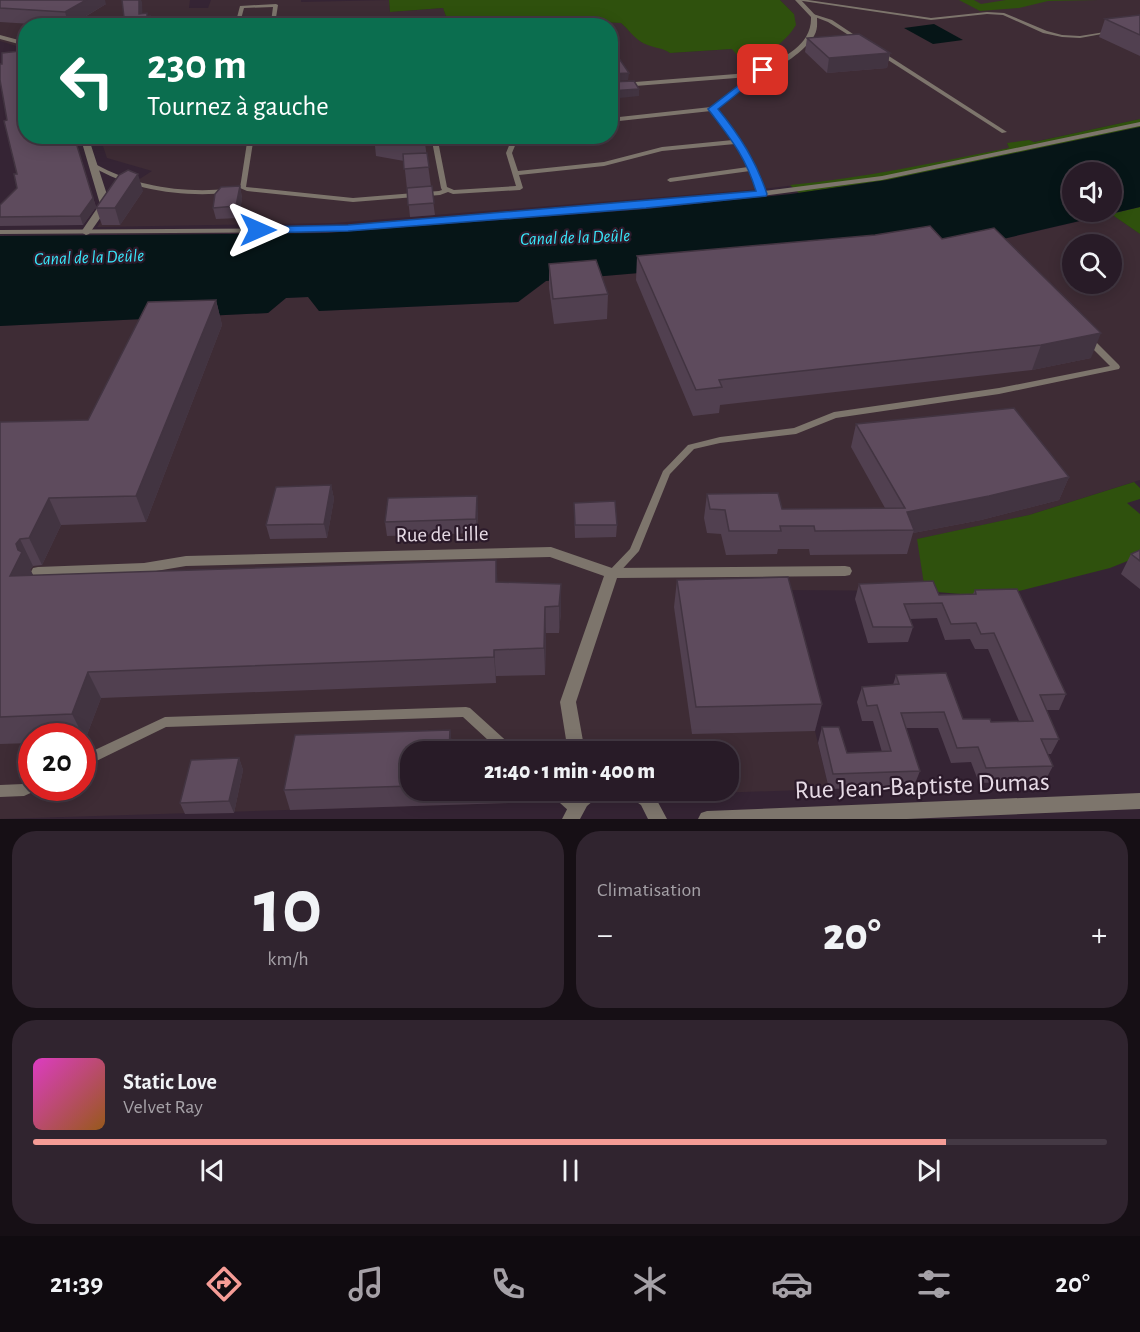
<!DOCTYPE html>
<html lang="fr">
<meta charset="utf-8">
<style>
:root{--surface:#281b27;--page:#30242f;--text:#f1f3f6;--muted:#a5a1a7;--line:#443944;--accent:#f59c96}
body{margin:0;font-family:"Alegreya Sans",sans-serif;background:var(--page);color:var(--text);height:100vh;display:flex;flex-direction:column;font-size:22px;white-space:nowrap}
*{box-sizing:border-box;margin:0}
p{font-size:20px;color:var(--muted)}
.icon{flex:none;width:33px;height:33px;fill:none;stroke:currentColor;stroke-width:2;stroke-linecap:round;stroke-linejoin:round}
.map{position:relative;height:819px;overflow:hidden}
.details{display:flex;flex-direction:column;gap:12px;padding:12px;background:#160f15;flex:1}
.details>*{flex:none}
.hud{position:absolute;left:18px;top:18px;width:600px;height:126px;border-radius:24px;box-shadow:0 3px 15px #0003,0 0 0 2px var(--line);background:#0b6e4f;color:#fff;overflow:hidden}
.fabs{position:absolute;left:1062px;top:162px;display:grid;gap:12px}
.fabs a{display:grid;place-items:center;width:60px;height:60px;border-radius:50%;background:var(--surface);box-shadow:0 3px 15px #0003,0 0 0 2px var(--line);font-size:30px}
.speed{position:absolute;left:18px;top:723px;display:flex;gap:12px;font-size:30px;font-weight:700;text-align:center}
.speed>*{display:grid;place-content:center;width:78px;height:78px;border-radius:50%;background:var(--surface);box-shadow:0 3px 15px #0003,0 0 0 2px var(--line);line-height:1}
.speed .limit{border:9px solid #d22;background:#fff;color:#111}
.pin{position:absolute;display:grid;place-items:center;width:51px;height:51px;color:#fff;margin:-26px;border-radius:12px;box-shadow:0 3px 9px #0006}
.me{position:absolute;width:66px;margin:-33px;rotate:90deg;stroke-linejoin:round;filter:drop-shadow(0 0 4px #0008)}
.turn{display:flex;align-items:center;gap:21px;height:126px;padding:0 30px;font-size:27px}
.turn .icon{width:78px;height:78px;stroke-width:2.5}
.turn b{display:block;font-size:42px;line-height:51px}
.big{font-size:45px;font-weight:800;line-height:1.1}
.details .card{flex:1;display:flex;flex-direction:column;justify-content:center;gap:9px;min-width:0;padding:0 21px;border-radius:24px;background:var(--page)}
.details .dial{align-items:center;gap:0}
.dial b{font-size:78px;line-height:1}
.song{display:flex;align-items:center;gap:18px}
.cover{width:72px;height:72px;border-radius:9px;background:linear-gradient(135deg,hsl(310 70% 55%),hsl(30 70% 35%))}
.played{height:6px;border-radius:3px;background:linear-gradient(90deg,var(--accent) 85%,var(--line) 85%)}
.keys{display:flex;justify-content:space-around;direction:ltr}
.heat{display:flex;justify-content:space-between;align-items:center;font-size:33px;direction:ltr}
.details .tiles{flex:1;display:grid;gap:12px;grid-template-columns:1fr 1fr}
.card:last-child{grid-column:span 2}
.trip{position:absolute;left:400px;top:741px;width:339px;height:60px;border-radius:24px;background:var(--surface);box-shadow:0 3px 15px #0003,0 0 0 2px var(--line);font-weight:800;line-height:60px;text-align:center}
.menu{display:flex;height:96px;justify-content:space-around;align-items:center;background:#100b10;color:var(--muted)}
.menu .icon{width:42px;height:42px}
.menu .active{color:var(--accent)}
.menu b{font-size:27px;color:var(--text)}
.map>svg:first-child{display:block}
</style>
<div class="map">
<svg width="1140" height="819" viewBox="0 0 1140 819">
<rect width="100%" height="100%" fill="#352434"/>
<g fill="#3e2c35" fill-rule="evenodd">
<polygon points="0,0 190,0 189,8 208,8 211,0 301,0 301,2 389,0 390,12 443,8 449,25 26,26 25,48 23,48 0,41"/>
<polygon points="780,0 1140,0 1140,119 1033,142 1029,140 1007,144 1010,148 905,169 838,180 761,189 334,223 97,227 121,191 152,171 107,158 100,137 610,136 610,26 510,25 535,19 621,23 641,42 663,48 670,53 732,49 794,14"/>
<path d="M1111 214 1140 234V480L1029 515 918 539 925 591 781 590 829 789 688 794 682 791 729 790V752H411V790L524 791 509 803 0 819V326L268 313 286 298 309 297 319 311 518 302 546 281 848 255 951 251ZM1072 244H1112V284H1072ZM32 736H82V788H32Z"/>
</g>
<g fill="#2f510d">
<path d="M389 0H780L794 14 796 25C783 46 765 54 744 63L732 49 670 53C661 47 652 48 643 43 635 39 628 29 621 23L535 19 510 25H449L443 8 390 12Z"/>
<polygon points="959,0 974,0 981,4 1006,0 1098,0 1048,1 1019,8 980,11"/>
<path d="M1140 119V127L887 180 799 193 790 185C864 178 936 162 1009 148L1007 143 1029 140 1034 142Z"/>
<polygon points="1140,207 1140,234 1111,214"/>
<polygon points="1134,482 1140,488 1140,499 1127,503 1140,514 1140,556 1110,568 995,597 925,591 917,539 1029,515"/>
</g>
<g fill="#061517" fill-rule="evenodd">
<polygon points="934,24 963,40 933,44 904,28"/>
<path d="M1140 127V207L951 251 848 255 546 281 518 302 319 311 308 297 286 298 268 313 0 326V236L327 233 647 209 791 194 887 180ZM1072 172H1112V212H1072Z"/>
</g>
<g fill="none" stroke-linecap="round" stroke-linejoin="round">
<g fill="#7d756c" fill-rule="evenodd">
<polygon points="796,0 808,0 931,18 987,12 1004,13 1047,31 1062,35 1080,36 1111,31 1113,32 1080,38 1062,37 1043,33 1003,15 987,14 931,20"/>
<path d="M276 4 278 5 275 24 235 25 240 6ZM273 7 271 22 240 23 244 8Z"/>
<polygon points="810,13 832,20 862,40 858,41 828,22 810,15"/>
<polygon points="877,51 881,51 1007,132 1002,133 877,53"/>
<polygon points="763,69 765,70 765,72 716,109 738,139 754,166 757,168 756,170 764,191 882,176 1140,122 1140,126 882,180 762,196 646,207 325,232 0,234 0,230 325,228 646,203 758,192 750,171 670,182 667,180 670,178 748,167 735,144 662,151 604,166 519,175 523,188 520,190 453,194 448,192 440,195 353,202 247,191 240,188 248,136 254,136 246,187 353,198 439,191 442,190 441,188 431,136 437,136 447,187 454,190 516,186 506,153 513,136 519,136 512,153 518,171 604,162 662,147 733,140 711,111 610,122 610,118 711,107 756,74 736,78 610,88 610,84 736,74 757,70 759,71"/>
<path d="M91 164H95C137 187 181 193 229 189L232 191 229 193C180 197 134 191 91 166Z"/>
<polygon points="1086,338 1092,338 1119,365 1120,367 1119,369 999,394 836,418 796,434 720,443 694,449 670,474 639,551 616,576 612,577 608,576 607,573 630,549 663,471 688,445 720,437 794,428 834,412 999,388 1110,366 1086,342 1085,340"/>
<polygon points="466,707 470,708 514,748 516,752 501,752 463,717 166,727 82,768 82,756 165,717"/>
<polygon points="32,780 32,788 38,788 37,790 24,796 0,797 0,785 23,784"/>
<polygon points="549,790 565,790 580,804 582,808 580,812 575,814 570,812 550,794"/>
</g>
<g fill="#7d756c" fill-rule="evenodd">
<path d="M795 0H801L817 17C817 24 818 29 814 36 807 49 775 73 760 73V69C782 58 812 46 811 17Z"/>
<polygon points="0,35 26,42 26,46 0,39"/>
<polygon points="80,136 88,136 110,204 89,234 86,235 81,232 100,204"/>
<polygon points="551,547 612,568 845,566 850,567 852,571 850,575 845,576 617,578 576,702 585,752 568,752 560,702 604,576 550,557 186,566 144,573 38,577 33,576 31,572 33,568 38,567 144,563 186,556"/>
<polygon points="579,790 602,790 599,796 587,806 580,819 562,819 575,794"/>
<polygon points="625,790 649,790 653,793 667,819 648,819 641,805 628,796"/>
<polygon points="1140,793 1140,809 907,819 698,819 701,813 707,811"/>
</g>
</g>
<g fill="#514050">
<polygon points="0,0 106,4 70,26 64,26 0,22"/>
<polygon points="1140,15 1140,56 1099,37 1105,19"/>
<polygon points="807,38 890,53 887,68 827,73 805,52"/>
<polygon points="22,59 22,63 74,136 96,207 83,225 0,226 0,205 17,188"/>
<polygon points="374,136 424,136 435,215 410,217 404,161 376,156"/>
<polygon points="240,186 242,198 239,218 216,219 213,208"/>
<polygon points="143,191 120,225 102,225 96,208"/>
<polygon points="942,239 1091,358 1032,370 720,405 719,413 693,416 636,280 637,256"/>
<polygon points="549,264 608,294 607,319 554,324 549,288"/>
<polygon points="216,300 222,325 146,522 61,525 42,565 33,566 30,569 33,575 498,582 561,584 561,611 559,633 546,633 545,675 496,676 496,683 101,698 85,740 82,740 82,736 32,736 32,743 0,744 0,422 88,420"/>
<polygon points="856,424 1069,477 1059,500 981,520 913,533 907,554 810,555 809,549 778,549 777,554 726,555 721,534 707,533 704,518 707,494 782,509 885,508 851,447"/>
<polygon points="331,485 334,499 327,538 270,539 266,525"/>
<polygon points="574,503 617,525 616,537 575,538"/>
<polygon points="478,510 477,533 387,536 385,522"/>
<polygon points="1140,550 1140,589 1121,574 1131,554"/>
<polygon points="677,580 822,704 815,731 692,734 674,607"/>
<polygon points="859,584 939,595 973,594 975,590 1066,694 1059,710 1046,710 1059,739 1051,754 1048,754 1053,766 1045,781 979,783 971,762 951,763 938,728 906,728 920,771 914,786 829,789 818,743 822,727 847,753 882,752 873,721 862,721 857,702 862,687 893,685 896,675 963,719 991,722 1019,721 988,649 975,649 970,639 945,640 937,618 910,619 913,627 908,642 868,643 855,599"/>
<polygon points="450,730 453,752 411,752 411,790 510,790 509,803 290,810 284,790"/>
<polygon points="239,758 243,770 234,813 185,814 180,803"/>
</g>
<g fill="#423441">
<polygon points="86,0 105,0 106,4 69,26 65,12"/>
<polygon points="139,0 141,0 142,2 143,26 139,14"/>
<polygon points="20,51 22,59 22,71 20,63"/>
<polygon points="890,53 887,68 827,73 829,58"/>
<polygon points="629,73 628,80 610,82 610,74"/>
<polygon points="639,89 639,96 610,99 610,91"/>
<polygon points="74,136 96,207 83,225 80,216"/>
<polygon points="138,174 143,191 120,225 115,208"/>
<polygon points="240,186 242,198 239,218 236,206"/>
<polygon points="216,300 222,325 146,522 136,496"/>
<polygon points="1101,333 1091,358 1032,370 1041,345"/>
<polygon points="1069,477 1059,500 981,520 913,533 914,530 907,512"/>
<polygon points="331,485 334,499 327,538 324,524"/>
<polygon points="477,496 478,510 477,533 476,519"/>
<polygon points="49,498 61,525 42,565 29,538"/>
<polygon points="20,539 33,566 30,569 35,579 10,576 16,544"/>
<polygon points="496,560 498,587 496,582"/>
<polygon points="561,584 561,611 559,633 559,606"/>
<polygon points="545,607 546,633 545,675 544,648"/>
<polygon points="494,650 496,676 496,683 494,657"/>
<polygon points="88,672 101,698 85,740 72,714"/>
<polygon points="450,730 453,752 449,752"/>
<polygon points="239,758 243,770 234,813 229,801"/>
</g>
<g fill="#5e4b5d" stroke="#423441" stroke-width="1.5">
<polygon points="0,0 86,0 65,12 0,8"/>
<polygon points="122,0 139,0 139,14 147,13 147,17 150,16 151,26 125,26"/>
<polygon points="1140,15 1140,35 1105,19"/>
<polygon points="274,19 273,26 220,26 221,22"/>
<polygon points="594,21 597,26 580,26 580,24"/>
<polygon points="859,34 890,53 829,58 807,38"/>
<polygon points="610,45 629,73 610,74"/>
<polygon points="20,51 20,63 26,63 26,136 74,136 93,198 80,216 0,217 0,205 17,188 14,174 17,174 4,121 7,120 0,80 0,64 2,64 2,53"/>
<polygon points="634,81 639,89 610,91 610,82"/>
<polygon points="384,136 424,136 426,144"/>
<polygon points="427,153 429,167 404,169 403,154"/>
<polygon points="128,170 138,174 115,208 96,208 119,175"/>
<polygon points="240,186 236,206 213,208 215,194 221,187"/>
<polygon points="432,186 434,203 408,205 407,188"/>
<polygon points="930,226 942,239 994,228 1101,333 1041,345 719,380 722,387 696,390 637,256 875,235"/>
<polygon points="596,260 608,294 553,299 549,264"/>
<polygon points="216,300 136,496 49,498 29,538 20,539 16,544 18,550 22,552 10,576 496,560 496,582 561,584 559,606 545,607 544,648 494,650 494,657 88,672 72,714 0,717 0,422 88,420 148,302"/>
<polygon points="1014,408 1069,477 989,496 907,512 914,530 815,531 814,526 780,526 781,531 729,531 725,510 710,509 707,494 778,493 782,509 905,508 856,424"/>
<polygon points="331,485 324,524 266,525 276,487"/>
<polygon points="477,496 476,519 385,522 388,498"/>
<polygon points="615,501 617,525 575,525 574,503"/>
<polygon points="1140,550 1140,561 1131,554"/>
<polygon points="788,577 822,704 696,707 677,580"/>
<polygon points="933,581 939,595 976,594 975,590 1017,589 1066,694 1040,695 1059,739 1041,739 1053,766 986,768 978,747 957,748 944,712 901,713 920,771 833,774 822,727 839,727 847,753 891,751 877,705 867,706 862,687 899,684 896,675 946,673 963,719 990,719 991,722 1033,721 994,633 981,634 976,623 951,624 942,603 904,604 913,627 873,627 859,584"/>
<polygon points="450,730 449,752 411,752 411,786 284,790 295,735"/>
<polygon points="239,758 229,801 180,803 191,760"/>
</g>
<path fill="#1a73e8" stroke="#114b97" stroke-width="1.5" d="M760 69 767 70 718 109C740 136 756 161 767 194L766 196 646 208 348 231 258 233 253 230 258 227 348 225 756 191C745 155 730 138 708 109Z"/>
<g text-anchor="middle" stroke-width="4.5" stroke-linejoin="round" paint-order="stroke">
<g font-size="18" font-style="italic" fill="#38e8fb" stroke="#2b1a2a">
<text transform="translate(575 237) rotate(-2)" y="6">Canal de la Deûle</text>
<text transform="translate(89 257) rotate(-2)" y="6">Canal de la Deûle</text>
</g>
<g font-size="21" fill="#e6dae5" stroke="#2b1a2a">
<text transform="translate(442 534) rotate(-1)" y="7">Rue de Lille</text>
</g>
<g font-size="26" fill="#e6dae5" stroke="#2b1a2a">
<text transform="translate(922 785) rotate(-2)" y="9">Rue Jean-Baptiste Dumas</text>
</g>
</g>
</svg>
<div class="fabs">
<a><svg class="icon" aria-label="sound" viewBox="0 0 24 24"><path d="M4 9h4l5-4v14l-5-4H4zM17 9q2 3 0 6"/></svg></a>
<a><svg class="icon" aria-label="search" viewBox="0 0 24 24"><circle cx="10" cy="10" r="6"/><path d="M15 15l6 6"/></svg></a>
</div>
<div class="speed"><div class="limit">20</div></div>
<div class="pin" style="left:763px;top:70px;background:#d93025"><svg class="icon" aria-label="arrive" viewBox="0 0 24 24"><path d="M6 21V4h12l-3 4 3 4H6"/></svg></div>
<svg class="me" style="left:258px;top:230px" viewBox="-20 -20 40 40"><path d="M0-17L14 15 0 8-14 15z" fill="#1a73e8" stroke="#fff" stroke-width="4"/></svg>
<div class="trip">21:40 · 1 min · 400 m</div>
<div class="hud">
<div class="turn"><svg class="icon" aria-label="left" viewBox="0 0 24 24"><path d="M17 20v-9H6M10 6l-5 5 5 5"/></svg><div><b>230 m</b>Tournez à gauche</div></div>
</div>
</div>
<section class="details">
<div class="tiles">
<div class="card dial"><b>10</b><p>km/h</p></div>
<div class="card"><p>Climatisation</p>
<div class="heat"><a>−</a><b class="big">20°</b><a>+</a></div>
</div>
<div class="card">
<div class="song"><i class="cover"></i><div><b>Static Love</b><p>Velvet Ray</p></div></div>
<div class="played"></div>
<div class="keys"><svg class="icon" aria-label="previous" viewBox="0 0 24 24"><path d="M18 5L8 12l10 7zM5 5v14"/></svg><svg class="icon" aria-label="pause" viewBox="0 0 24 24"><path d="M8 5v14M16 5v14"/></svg><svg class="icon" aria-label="next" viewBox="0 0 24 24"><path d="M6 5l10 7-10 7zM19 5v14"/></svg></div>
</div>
</div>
</section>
<nav class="menu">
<b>21:39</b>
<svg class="icon active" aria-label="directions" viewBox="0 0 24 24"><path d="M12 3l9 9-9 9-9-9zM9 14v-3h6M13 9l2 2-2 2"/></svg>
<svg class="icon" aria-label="music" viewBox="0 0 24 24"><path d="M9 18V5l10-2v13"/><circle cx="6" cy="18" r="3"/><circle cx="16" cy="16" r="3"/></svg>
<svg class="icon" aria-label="phone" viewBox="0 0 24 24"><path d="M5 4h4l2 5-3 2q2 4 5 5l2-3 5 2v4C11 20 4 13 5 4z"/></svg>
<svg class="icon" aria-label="climate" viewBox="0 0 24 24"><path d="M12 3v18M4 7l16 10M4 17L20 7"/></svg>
<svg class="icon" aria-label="car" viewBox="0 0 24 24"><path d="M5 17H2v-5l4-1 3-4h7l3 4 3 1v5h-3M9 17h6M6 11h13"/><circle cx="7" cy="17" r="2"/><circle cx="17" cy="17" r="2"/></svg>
<svg class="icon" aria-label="filters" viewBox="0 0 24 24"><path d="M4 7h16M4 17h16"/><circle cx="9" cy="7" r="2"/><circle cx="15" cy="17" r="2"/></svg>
<b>20°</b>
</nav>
